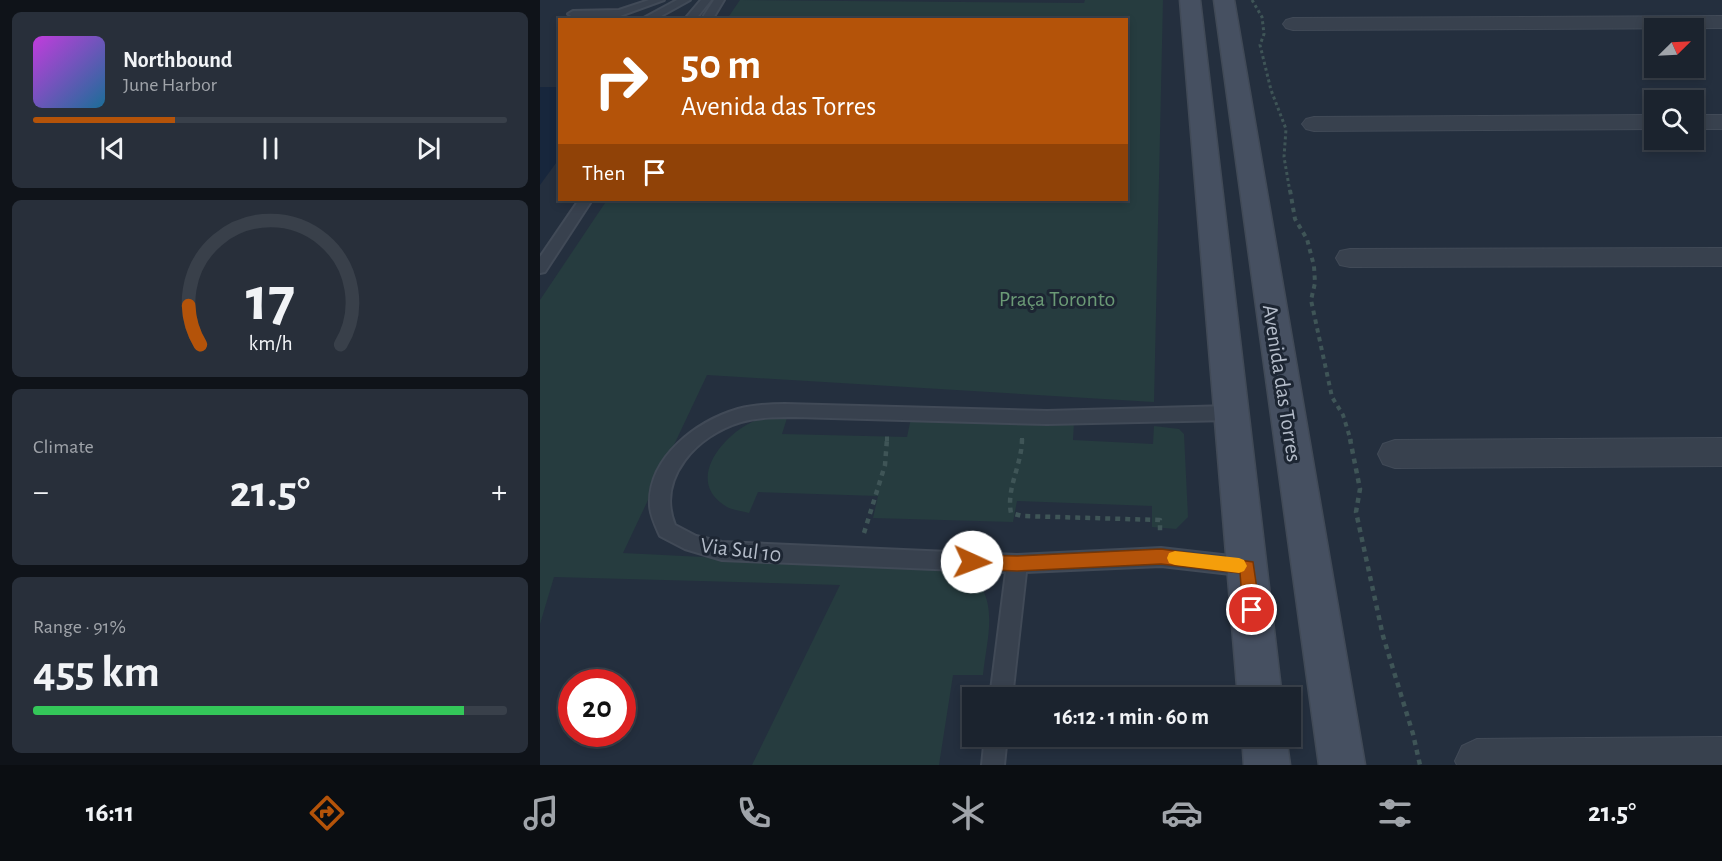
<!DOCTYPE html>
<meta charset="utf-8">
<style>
:root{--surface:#1b232e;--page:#282f3a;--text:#f1f3f6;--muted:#a0a4aa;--line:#39404a;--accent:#b45309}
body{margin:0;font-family:"Alegreya Sans",sans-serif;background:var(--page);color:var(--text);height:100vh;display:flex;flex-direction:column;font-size:22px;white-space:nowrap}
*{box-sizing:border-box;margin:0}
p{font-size:20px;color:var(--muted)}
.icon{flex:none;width:33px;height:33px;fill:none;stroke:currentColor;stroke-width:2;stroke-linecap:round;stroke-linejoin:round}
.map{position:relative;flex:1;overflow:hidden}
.details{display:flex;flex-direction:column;gap:12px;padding:12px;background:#0f1319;width:540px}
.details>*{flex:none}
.hud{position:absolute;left:18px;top:18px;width:570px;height:183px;border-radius:0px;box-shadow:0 3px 9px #0003,0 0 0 2px var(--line);background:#b45309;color:#fff;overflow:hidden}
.needle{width:39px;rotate:66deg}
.buttons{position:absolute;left:1104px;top:18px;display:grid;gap:12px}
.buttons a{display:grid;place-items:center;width:60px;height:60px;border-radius:0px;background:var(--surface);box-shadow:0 3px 9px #0003,0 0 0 2px var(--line);font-size:30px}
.speed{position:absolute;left:18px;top:669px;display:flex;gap:12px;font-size:30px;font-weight:700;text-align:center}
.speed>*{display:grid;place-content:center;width:78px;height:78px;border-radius:50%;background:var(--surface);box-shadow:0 3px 9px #0003,0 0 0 2px var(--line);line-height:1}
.speed .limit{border:9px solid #d22;background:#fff;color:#111}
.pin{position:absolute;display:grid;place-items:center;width:51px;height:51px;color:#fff;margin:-26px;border:3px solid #fff;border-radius:50%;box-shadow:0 2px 6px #0007}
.me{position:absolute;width:66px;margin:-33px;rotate:92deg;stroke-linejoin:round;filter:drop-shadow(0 0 4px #0008)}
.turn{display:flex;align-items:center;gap:21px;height:126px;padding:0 24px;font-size:27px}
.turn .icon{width:78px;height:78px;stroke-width:2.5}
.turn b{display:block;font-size:42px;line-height:51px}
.then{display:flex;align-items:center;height:57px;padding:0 24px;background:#0003;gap:12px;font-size:22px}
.big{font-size:45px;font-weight:600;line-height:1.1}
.details .widget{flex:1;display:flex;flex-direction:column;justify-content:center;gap:9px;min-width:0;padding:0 21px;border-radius:9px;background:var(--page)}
.details .dial{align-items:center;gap:0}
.dial svg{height:156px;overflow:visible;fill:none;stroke:var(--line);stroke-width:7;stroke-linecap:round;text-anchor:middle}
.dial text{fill:var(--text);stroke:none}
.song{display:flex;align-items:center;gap:18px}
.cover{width:72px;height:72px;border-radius:9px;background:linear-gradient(135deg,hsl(290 70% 55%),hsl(200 70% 35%))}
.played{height:6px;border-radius:3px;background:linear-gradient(90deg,var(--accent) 30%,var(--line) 30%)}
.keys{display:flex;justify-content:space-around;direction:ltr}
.heat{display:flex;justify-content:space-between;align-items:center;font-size:33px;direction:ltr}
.charge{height:9px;border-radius:4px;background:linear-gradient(90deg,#34c759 91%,var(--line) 0)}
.trip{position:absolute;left:422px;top:687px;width:339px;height:60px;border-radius:0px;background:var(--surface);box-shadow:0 3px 9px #0003,0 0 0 2px var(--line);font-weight:600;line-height:60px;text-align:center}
.tabs{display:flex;height:96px;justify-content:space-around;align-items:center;background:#0b0e12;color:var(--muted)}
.tabs .icon{width:42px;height:42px}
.tabs .selected{color:var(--accent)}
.tabs b{font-size:27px;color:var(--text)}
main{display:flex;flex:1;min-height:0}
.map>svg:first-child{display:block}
</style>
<main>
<section class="details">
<div class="widget">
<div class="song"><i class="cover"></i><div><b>Northbound</b><p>June Harbor</p></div></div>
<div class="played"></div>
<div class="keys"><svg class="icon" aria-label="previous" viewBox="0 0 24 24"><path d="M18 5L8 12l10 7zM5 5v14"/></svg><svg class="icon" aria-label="pause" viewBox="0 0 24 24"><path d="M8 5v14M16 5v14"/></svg><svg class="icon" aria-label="next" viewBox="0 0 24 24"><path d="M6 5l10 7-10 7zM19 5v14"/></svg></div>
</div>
<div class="widget dial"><svg viewBox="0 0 100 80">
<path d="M14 69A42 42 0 1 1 86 69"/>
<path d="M14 69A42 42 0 0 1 8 49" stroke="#b45309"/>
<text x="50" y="56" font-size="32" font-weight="700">17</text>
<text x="50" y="72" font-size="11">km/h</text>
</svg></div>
<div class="widget"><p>Climate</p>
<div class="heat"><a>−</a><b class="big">21.5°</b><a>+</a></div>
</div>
<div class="widget"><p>Range · 91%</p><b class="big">455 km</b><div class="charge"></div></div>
</section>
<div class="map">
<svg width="1182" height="765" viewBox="0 0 1182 765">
<rect width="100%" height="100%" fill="#242f3e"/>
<g fill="#263c3f">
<path d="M200 0 544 3 545 0H623L614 402 167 375 83 553 427 570C461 599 447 635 443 675H413L399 765H212L300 585 14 577 0 624V300L67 200H586V20L187 19Z"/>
<path d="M248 415 242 434 367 437 371 418 534 423 533 440 613 444 614 426 639 429 644 434 648 517 636 529 612 527V506L477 501 473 522 333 518 338 496 218 492 209 513C202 511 193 510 187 507 144 482 182 436 212 422 224 416 236 416 248 415Z"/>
</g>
<polygon fill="#17263c" points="0,87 20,87 19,159 0,185"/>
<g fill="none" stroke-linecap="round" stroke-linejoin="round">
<g stroke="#414a57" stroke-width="4">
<g id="lane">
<polygon points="109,0 124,0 80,16 33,17 28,14 33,11 79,10"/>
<polygon points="137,0 150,0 114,20 100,20"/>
<polygon points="161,0 171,0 155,20 144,20"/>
<polygon points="174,0 184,0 172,20 161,20"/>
<polygon points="39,200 52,200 5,272 0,273 0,257"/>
<path d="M245 404 507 411 690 406 696 408 698 413 696 418 690 420 507 424 256 417C238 417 219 417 201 422 157 435 116 478 135 525L156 536 182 542 477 555 621 548 708 558 715 561 718 567 715 573 708 576 621 566 486 572 472 698H450L466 572 182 560 145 549 120 536C116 527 110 515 110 505 108 457 157 421 198 409 213 405 229 404 245 404Z"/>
<polygon points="445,736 467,736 464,765 442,765"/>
</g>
</g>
<g stroke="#414a57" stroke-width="2">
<g id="street">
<polygon points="1182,16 1182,28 753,30 746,28 743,24 746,20 753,18"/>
<polygon points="1114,115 1114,129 774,131 766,129 762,124 766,119 774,117"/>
<rect x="1154" y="115" width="28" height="14"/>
<polygon points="1182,248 1182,266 810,267 800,265 796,258 800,251 810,249"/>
<polygon points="1182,438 1182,466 855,468 843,464 838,454 843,444 855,440"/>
<polygon points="1182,737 1182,765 917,765 915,761 922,746 937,739"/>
</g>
</g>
<g stroke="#414a57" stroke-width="3">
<g id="secondary">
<polygon points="640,0 660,0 742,698 698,698"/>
<polygon points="674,0 694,0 825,765 779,765"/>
<polygon points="702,736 746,736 750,765 704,765"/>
</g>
</g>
<polyline stroke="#3f5557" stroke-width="3" stroke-dasharray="3 3" stroke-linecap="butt" points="712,0 722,17 724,34 720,45 731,90 746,129 744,157 750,192"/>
<g stroke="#3f5557" stroke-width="4" stroke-dasharray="4.5 4.5" stroke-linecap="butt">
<polyline points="750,190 755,219 767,239 774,266 775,283 771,300 792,397 803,415 811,441"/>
<polyline points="347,441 347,433"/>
<polyline points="482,441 482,438"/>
</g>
<g stroke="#3f5557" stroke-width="4.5" stroke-dasharray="5 5" stroke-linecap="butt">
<path d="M482 439C482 465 466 488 471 513L482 516 620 520V535"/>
<polyline points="810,439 820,489 816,512 843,636 873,734 880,765"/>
<polyline points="324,533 345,465 347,439"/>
</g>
<use href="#lane" fill="#38414e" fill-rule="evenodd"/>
<use href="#street" fill="#38414e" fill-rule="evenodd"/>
<use href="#secondary" fill="#465061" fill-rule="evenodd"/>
</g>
<polygon fill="#b45309" stroke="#753606" stroke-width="1.5" points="621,549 713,562 720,610 718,616 712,618 706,616 703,610 700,573 621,564 477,571 432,569 426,567 424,562 426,557 432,555 477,556"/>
<polygon fill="#f59e0b" points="635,551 699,558 704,560 707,566 704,571 699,573 635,565 629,563 627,558 629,553"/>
<g text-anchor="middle" stroke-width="6" stroke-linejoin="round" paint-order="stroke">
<g font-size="22" fill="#6b9a76" stroke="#1d2633">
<text x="517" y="306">Praça Toronto</text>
</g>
<g font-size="22" fill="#b4bcc9" stroke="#1d2633">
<text transform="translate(743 383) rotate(81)" y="8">Avenida das Torres</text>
<text transform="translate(201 549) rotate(7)" y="8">Via Sul 10</text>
</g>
</g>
</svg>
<div class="buttons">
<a><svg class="needle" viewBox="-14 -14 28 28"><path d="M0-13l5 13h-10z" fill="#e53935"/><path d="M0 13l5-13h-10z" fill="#a0a4aa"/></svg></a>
<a><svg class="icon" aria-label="search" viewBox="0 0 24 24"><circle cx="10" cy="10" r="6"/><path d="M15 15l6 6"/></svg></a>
</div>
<div class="speed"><div class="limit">20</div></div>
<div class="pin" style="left:712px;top:610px;background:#d93025"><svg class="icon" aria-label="arrive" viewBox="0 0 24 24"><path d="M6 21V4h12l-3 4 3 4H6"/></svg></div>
<svg class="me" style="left:432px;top:562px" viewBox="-20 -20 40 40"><circle r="19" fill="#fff"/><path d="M0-13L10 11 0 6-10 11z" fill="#b45309"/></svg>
<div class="trip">16:12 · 1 min · 60 m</div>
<div class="hud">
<div class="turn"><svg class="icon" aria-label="right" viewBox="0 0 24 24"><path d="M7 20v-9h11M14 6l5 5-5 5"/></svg><div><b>50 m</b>Avenida das Torres</div></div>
<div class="then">Then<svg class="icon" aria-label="arrive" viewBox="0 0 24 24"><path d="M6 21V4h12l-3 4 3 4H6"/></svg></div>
</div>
</div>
</main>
<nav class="tabs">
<b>16:11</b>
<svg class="icon selected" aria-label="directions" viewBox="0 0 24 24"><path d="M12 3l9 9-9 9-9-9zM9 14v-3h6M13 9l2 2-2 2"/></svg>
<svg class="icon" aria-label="music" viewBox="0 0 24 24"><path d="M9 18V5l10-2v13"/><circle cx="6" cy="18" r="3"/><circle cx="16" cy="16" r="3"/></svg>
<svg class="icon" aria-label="phone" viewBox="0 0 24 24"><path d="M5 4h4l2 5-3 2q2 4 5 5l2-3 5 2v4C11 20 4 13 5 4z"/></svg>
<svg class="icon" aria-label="climate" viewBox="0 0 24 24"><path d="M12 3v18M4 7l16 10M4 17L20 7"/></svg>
<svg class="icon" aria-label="car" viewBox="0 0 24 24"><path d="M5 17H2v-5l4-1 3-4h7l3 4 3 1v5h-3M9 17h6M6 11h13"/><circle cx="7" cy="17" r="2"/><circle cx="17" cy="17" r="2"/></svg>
<svg class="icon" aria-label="filters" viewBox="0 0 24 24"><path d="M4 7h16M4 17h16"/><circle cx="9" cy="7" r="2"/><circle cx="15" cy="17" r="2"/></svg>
<b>21.5°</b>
</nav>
